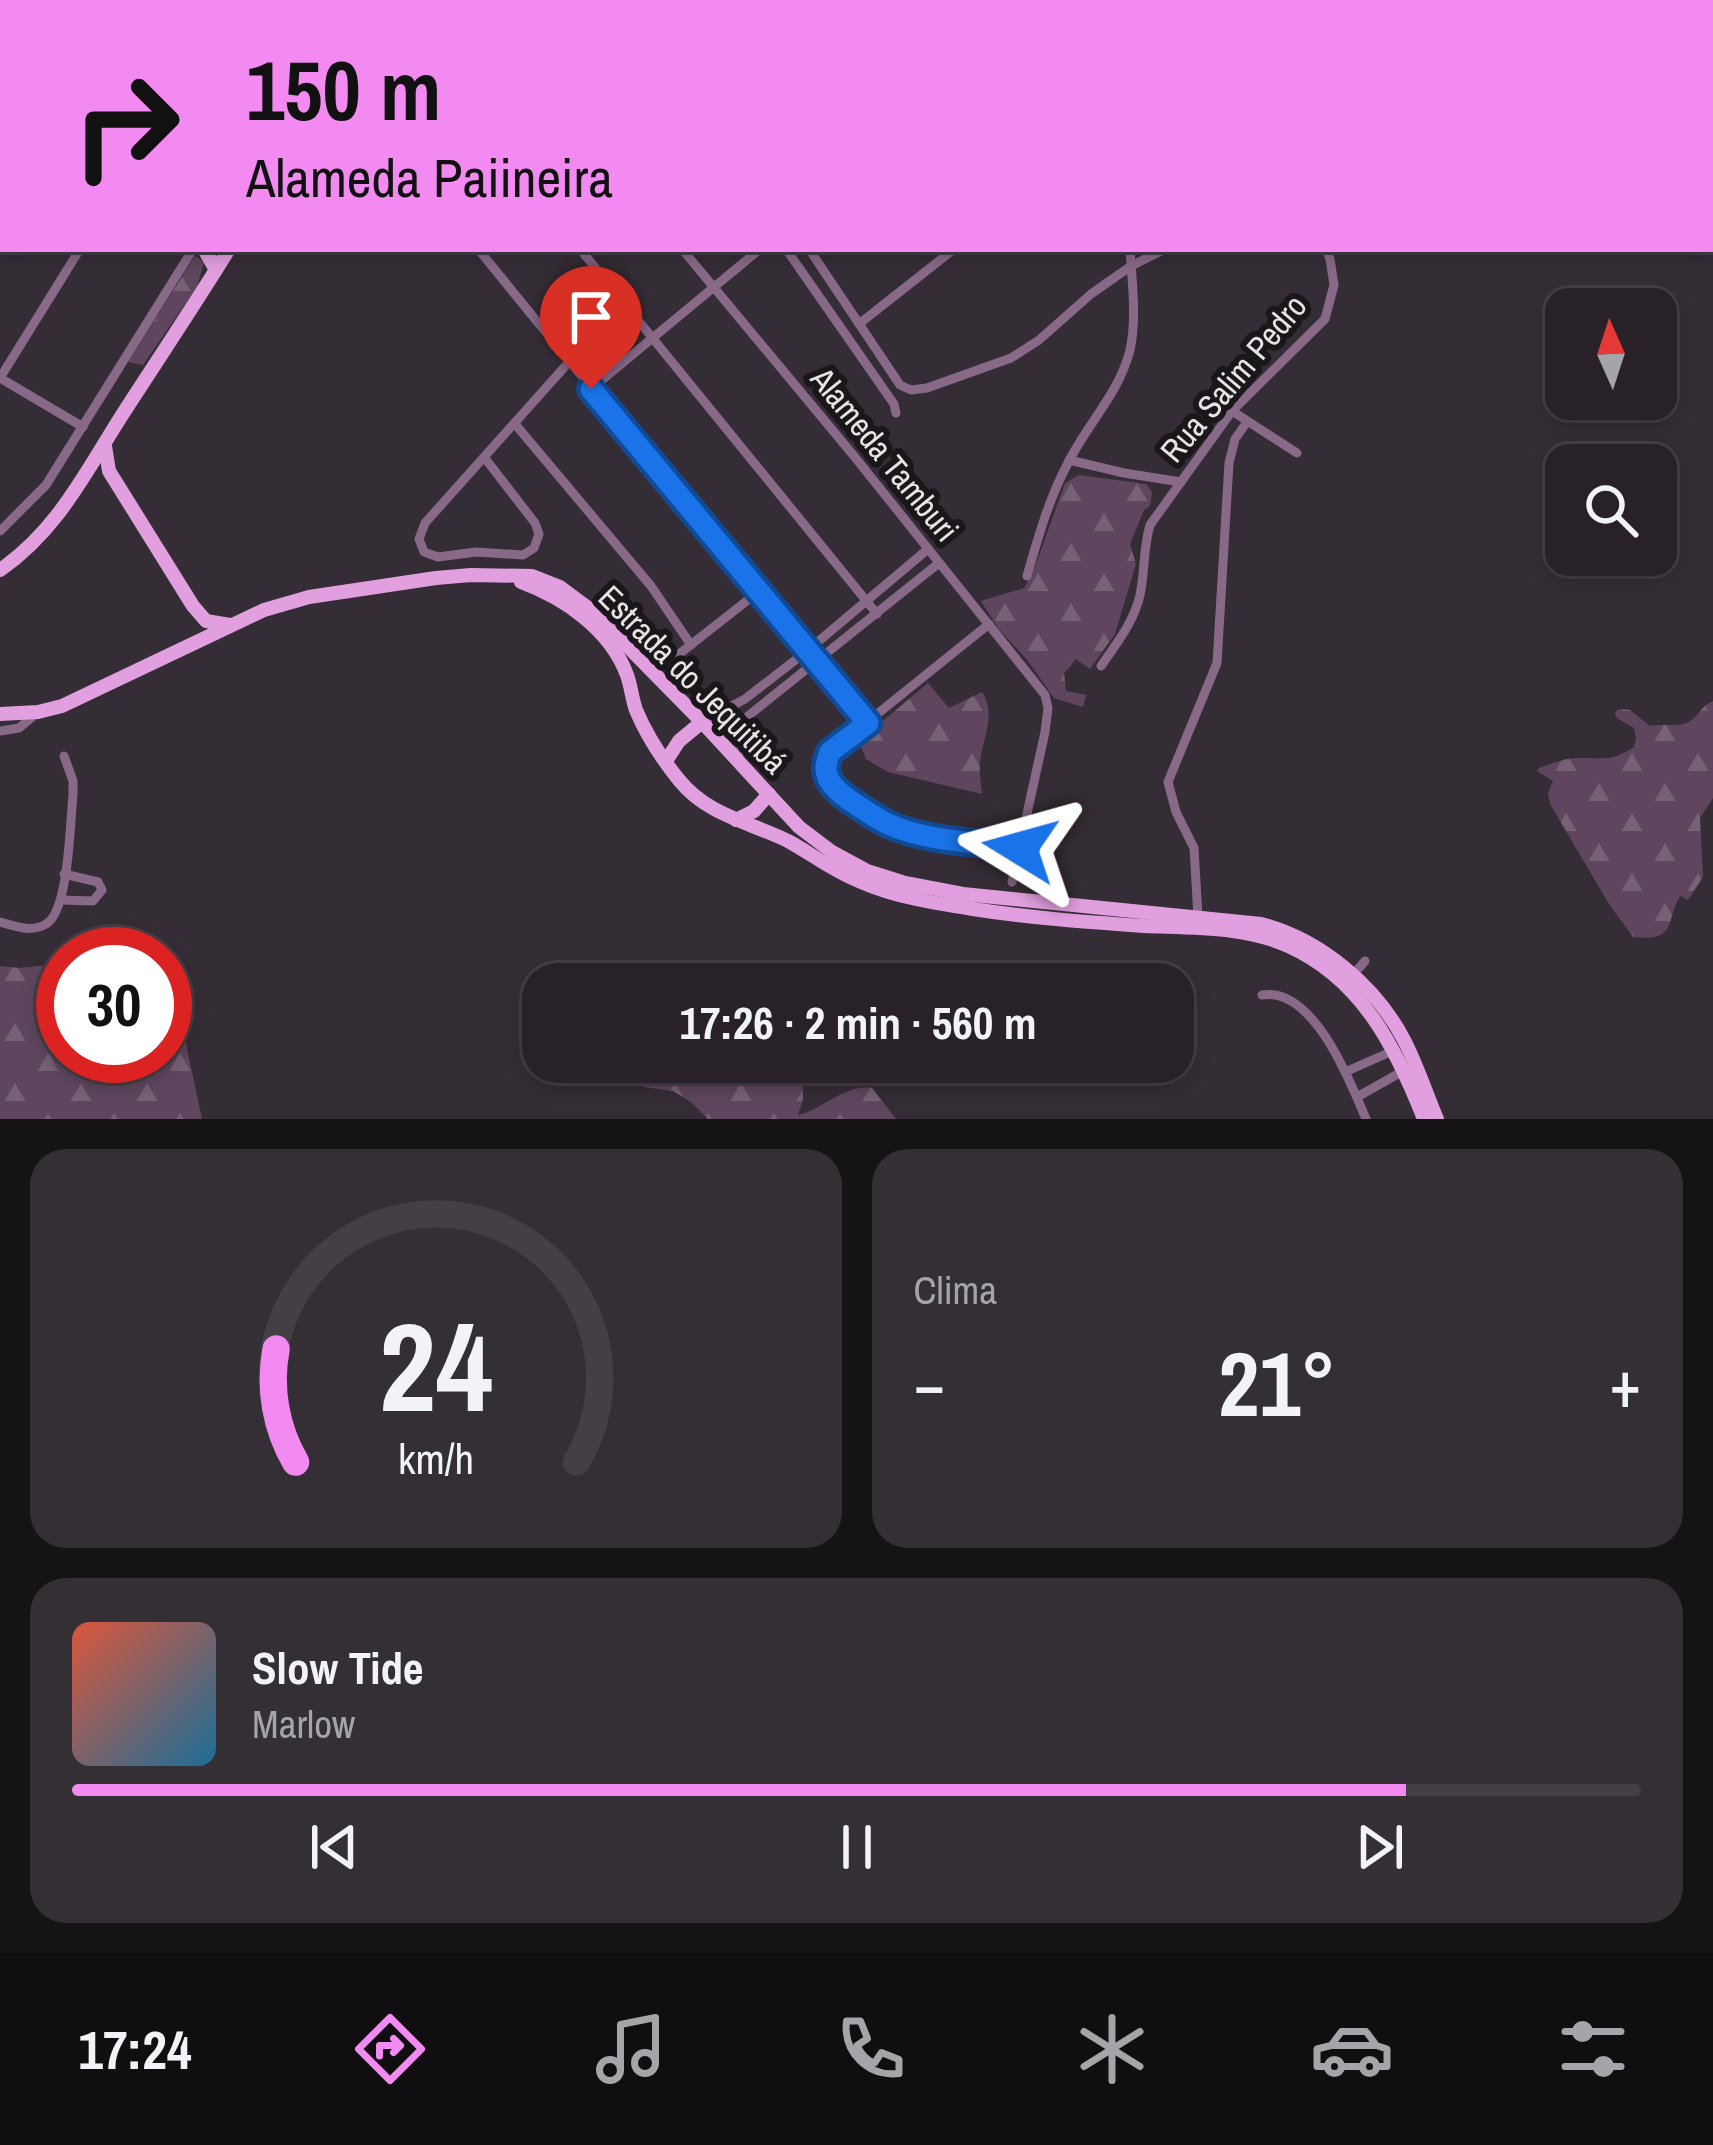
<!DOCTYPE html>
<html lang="pt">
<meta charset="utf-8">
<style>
:root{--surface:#282228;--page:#342f34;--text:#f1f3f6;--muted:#a5a4a8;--line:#443f45;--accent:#f38af1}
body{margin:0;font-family:"Archivo Narrow",sans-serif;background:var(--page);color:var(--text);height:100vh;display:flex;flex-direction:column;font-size:45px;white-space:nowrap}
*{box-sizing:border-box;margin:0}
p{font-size:39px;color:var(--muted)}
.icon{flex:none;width:66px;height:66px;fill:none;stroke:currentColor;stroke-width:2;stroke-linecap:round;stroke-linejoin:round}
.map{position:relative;height:1119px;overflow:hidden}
.panel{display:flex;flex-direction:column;gap:30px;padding:30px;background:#161316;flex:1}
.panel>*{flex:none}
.guide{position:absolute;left:0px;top:0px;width:1713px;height:252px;box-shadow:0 6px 18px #0003,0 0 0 3px var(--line);background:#f38af1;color:#111;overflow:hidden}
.needle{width:78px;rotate:357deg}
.buttons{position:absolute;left:1545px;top:288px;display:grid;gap:24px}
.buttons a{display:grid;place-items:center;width:132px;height:132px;border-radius:24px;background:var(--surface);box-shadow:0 6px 18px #0003,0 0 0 3px var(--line);font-size:60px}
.speed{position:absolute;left:36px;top:927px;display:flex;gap:24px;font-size:60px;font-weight:700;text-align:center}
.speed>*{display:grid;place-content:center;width:156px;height:156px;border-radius:50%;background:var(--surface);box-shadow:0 6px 18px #0003,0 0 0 3px var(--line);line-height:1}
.speed .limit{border:18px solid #d22;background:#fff;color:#111}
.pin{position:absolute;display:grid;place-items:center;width:102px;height:102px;color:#fff;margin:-123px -51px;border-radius:50% 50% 50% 0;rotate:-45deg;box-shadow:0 0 12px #0007}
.pin .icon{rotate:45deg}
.me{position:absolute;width:132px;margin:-66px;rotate:278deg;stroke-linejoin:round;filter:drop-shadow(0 0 9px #0008)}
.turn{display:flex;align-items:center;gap:42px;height:252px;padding:0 48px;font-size:54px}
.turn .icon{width:156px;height:156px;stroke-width:2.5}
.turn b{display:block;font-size:84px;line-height:102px}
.big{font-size:90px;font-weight:800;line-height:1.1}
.panel .tile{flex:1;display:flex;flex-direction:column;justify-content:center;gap:18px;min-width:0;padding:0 42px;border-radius:36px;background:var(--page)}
.panel .dial{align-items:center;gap:0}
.dial svg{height:312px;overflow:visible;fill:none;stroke:var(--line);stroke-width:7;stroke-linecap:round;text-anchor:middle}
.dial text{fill:var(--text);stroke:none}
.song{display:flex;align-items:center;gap:36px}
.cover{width:144px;height:144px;border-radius:18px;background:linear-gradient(135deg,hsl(10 70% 55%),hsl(200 70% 35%))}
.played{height:12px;border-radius:6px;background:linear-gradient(90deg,var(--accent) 85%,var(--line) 85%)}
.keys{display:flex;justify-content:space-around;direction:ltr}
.heat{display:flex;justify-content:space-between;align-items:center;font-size:66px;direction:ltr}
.panel .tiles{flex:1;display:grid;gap:30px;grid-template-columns:1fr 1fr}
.tile:last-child{grid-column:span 2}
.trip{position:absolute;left:522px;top:963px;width:672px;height:120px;border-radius:36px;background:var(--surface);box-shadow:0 6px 18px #0003,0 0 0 3px var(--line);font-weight:800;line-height:120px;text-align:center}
.dock{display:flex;height:192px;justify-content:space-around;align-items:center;background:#100e10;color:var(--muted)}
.dock .icon{width:84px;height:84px}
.dock .on{color:var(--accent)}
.dock b{font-size:54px;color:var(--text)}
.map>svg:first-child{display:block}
</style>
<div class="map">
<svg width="1713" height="1119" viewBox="0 0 1713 1119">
<defs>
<pattern id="forest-firs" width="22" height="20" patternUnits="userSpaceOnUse" patternTransform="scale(3)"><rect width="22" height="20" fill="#5f465e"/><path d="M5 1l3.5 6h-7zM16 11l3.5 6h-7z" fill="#766175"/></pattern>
</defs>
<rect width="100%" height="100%" fill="#352d35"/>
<g fill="url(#forest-firs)">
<polygon points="195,256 204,262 197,287 143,365 128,362"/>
<polygon points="1079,475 1146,484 1152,492 1150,506 1144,510 1130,544 1136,564 1115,634 1090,669 1076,659 1064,673 1066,691 1086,695 1083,707 1054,698 1028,661 997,627 981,601 1024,588 1032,575 1065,483"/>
<path d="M928 683 949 708 982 692C997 716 982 738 980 763 979 773 981 784 982 794L888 772 866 759 859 741Z"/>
<path d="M1713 701V798L1700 818 1703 877 1688 900 1680 896C1665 921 1678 942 1633 937L1609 904 1550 804 1548 793 1553 781 1537 771 1539 768C1551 764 1565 758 1577 758 1604 757 1609 763 1634 747L1636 739 1634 728 1617 718 1615 713 1618 709 1630 710 1650 726C1662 723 1681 728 1690 721 1700 714 1701 706 1713 701Z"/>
<polygon points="63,963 63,1056 165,1056 165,977 181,1021 202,1119 0,1119 0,966 20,968"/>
<path d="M617 1062H802L803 1099 798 1115C823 1110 843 1084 872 1088L896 1119H708L691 1102 673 1091 645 1087Z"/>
</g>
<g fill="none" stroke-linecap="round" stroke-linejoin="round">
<g stroke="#896988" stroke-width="9">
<polyline points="637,0 639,3"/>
<polyline points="737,0 739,3"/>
<polyline points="835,0 837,3"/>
<polyline points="1023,0 1024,3"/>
<polyline points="236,3 238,0"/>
<polyline points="252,3 257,0"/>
<polyline points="415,3 420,0"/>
<polyline points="915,3 919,0"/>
<polyline points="1166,3 1167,0"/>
<polyline points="0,6 3,6"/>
<polyline points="478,249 815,662 868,723"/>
<polyline points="580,249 877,614"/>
<polyline points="682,249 854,456 1045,695 1048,708 1045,732 1012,882"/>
<polyline points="786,249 894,404 896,413"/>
<polyline points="809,249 900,385 911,390 927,388 1011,358 1039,340 1091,294 1131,266 1165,249"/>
<polyline points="859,324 954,249"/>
<polyline points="0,378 80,249"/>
<polyline points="0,378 83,427"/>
<polyline points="591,389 760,249"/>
<polyline points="1232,411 1297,453"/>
<polyline points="515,424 651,586 691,645"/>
<polyline points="484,457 535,523 539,534 534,548 523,555 476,552 438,557 424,552 419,539 425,523 569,362"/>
<polyline points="1069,460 1124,473 1181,482"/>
<polyline points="0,531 46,485 193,249"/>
<path d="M1027 576C1038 538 1049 498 1068 463 1087 424 1119 394 1130 350 1137 318 1132 282 1130 249"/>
<path d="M989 624 830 752 824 770C830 787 842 794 856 804 904 839 963 840 1020 848"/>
<polyline points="674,658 758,592"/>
<path d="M1101 666C1116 644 1134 622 1140 595 1145 572 1143 548 1150 525L1232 411 1325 319 1334 285 1330 259 1326 249"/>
<polyline points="702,722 745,699 807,651 928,549"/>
<polyline points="0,731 19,728 37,713"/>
<polyline points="739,757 737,738 748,716 939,563"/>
<polyline points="61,900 93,901 102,890 98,882 64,874"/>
<polyline points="1198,917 1194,848 1176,812 1168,782 1217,663 1229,463 1235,439 1247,422"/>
<path d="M0 922C15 926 31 933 46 924 69 911 70 822 73 795V781L64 756"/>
<polyline points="1352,976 1365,961"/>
<path d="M1262 995C1313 986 1350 1081 1366 1119"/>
<polyline points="1345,1072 1395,1050"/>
<polyline points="1357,1097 1405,1070"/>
</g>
<g stroke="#bb87ba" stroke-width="12">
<polyline points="0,214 3,214"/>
<polyline points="0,224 3,224"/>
</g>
<g stroke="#e29fe0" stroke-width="14">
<polyline points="78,0 80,3"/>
<polyline points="472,3 476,0"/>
<polyline points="204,249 216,270"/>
<polyline points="105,446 109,471 193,606 206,621 230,625"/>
<path d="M0 570C59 529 86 471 124 412 159 358 195 304 229 249"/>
<path d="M521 582C564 598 610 629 627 675 631 686 632 699 636 710 646 734 662 759 679 780 707 815 749 822 788 841 812 854 833 871 859 881 895 897 934 903 973 909 1030 918 1087 922 1144 926 1191 928 1245 926 1288 946 1362 979 1396 1048 1424 1119"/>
<path d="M0 714 38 712 62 706 264 610 309 597 436 578 471 575 532 576 560 587 595 613 702 722 799 827 832 852 867 871 905 883 963 894 1261 924C1320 939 1376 986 1404 1040 1417 1065 1426 1093 1437 1119"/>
<polyline points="666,761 679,741 702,722"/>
<polyline points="736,820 754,811 769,794"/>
</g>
</g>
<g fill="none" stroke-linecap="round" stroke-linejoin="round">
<g stroke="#114b97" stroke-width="30">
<path id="route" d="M591 389 868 723 830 752C820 774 830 786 848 799 861 808 874 817 888 824 927 842 978 842 1020 848"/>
</g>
<use href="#route" stroke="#1a73e8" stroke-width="21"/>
</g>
<g text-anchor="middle" stroke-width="12" stroke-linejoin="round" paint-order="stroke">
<g font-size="33" fill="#e9e3e8" stroke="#1a171a">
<text transform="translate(1233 378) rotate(-50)" y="12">Rua Salim Pedro</text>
<text transform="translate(885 454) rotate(51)" y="12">Alameda Tamburi</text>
<text transform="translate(693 679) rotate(45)" y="12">Estrada do Jequitibá</text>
</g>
</g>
</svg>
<div class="buttons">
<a><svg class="needle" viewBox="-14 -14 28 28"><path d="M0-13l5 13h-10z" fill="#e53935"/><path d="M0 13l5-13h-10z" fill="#a5a4a8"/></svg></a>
<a><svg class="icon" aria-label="search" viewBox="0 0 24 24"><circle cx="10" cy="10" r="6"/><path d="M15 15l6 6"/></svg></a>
</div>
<div class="speed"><div class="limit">30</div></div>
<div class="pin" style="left:591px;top:389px;background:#d93025"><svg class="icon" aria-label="arrive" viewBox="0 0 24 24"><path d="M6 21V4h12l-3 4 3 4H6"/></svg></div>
<svg class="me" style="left:1020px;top:848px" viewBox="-20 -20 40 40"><path d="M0-17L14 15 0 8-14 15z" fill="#1a73e8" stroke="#fff" stroke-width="4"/></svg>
<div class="trip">17:26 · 2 min · 560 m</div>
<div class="guide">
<div class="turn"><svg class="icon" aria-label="right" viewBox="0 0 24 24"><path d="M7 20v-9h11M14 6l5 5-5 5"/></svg><div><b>150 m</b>Alameda Paiineira</div></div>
</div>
</div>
<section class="panel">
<div class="tiles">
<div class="tile dial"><svg viewBox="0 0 100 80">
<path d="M14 69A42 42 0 1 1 86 69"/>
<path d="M14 69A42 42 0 0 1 9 40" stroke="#f38af1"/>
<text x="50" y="56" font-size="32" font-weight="700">24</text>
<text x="50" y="72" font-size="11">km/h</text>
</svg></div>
<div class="tile"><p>Clima</p>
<div class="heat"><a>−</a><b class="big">21°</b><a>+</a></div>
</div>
<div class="tile">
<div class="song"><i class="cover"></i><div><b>Slow Tide</b><p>Marlow</p></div></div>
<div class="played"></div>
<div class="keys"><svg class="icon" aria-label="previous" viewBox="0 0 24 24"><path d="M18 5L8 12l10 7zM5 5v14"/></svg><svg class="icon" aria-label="pause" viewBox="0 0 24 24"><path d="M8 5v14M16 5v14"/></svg><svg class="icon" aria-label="next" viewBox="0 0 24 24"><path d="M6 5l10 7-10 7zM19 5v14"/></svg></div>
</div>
</div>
</section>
<nav class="dock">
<b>17:24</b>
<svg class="icon on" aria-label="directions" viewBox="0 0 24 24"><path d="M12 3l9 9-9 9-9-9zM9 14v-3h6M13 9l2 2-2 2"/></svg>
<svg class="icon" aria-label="music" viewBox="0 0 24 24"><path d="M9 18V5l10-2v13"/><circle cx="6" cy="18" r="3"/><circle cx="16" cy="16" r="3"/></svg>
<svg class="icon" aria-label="phone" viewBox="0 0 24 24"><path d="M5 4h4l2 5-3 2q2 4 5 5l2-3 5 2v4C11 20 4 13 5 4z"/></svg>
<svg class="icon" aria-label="climate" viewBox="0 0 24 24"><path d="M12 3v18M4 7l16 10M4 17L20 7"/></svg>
<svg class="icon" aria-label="car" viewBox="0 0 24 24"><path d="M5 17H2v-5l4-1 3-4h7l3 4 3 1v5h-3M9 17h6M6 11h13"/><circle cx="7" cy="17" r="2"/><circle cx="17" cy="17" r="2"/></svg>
<svg class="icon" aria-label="filters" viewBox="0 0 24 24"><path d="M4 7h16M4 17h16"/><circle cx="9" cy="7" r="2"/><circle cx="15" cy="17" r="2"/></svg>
</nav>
